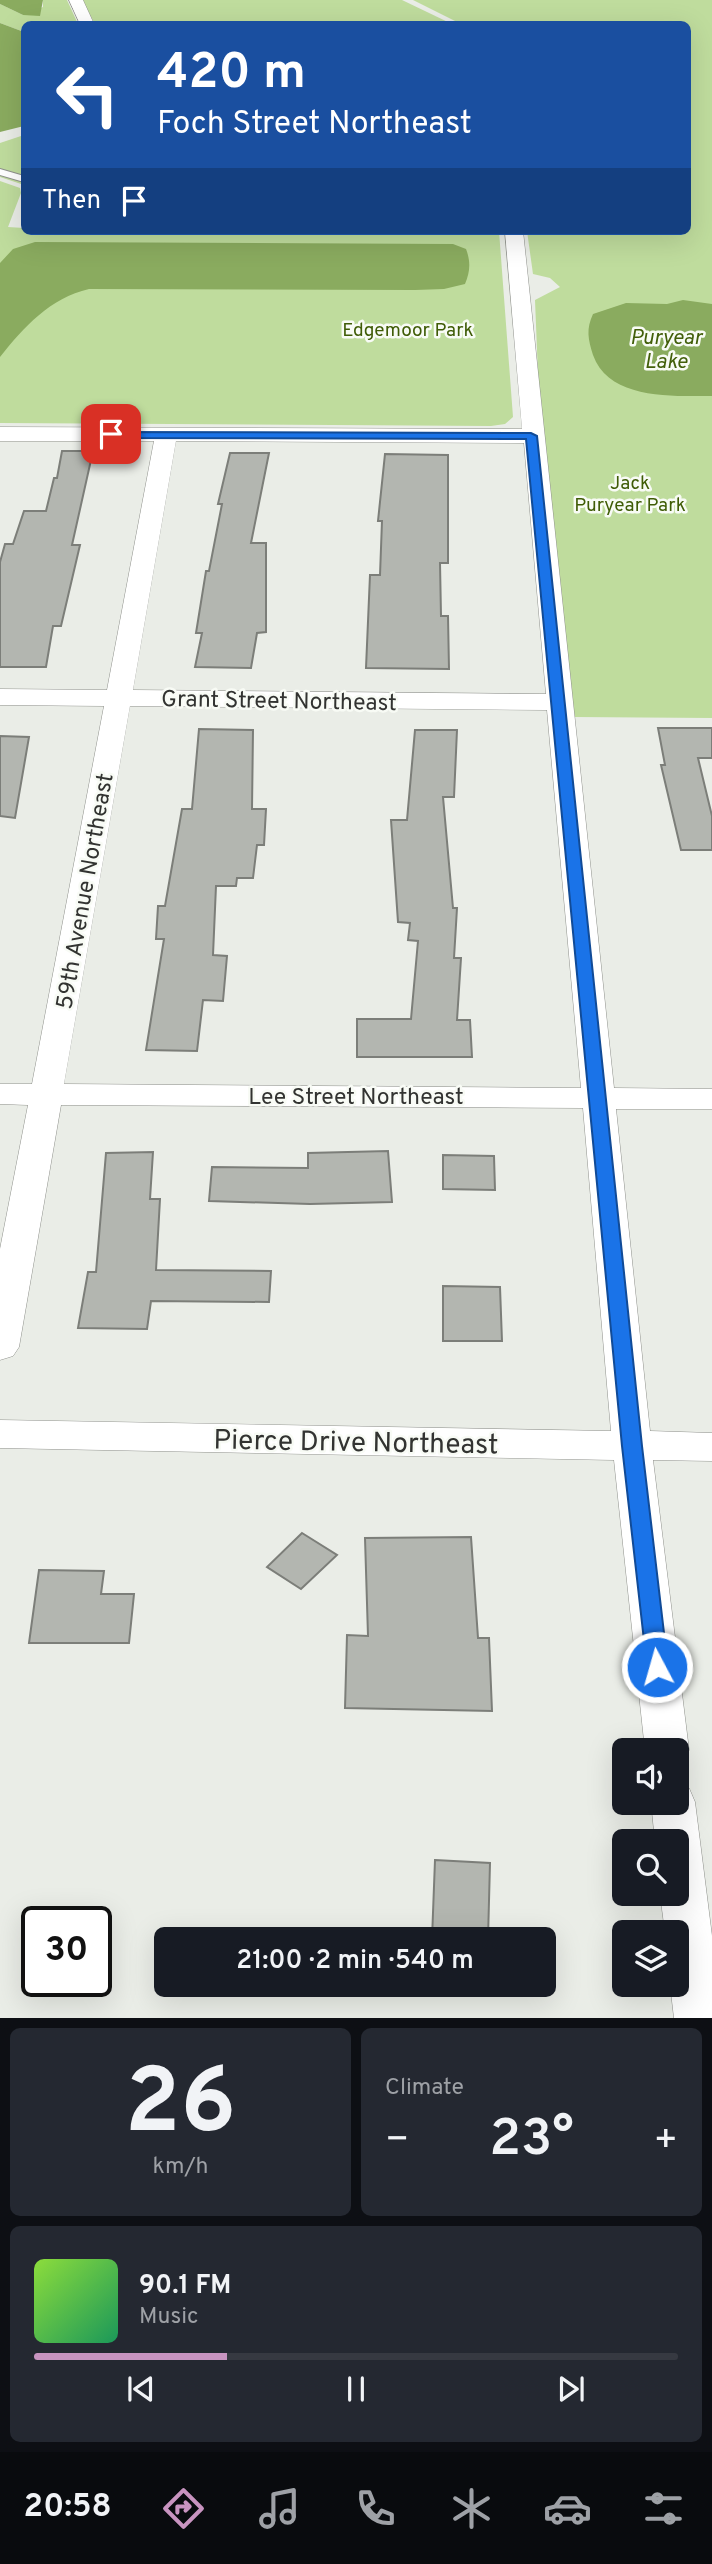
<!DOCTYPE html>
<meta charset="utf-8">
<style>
:root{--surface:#171b24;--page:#242831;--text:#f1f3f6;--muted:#9ea1a6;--line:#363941;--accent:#c894c0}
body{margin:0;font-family:Overpass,sans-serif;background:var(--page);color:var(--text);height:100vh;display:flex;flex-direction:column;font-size:26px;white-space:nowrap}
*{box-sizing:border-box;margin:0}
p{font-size:23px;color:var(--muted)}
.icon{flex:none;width:38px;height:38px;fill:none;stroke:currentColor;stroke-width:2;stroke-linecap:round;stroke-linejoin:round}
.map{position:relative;height:2018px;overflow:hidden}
.drawer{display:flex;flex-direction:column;gap:10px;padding:10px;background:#0d0f14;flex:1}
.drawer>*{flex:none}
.guide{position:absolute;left:21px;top:21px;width:670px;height:214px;border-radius:10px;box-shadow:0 7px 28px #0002;background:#1a4fa0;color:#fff;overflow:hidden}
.controls{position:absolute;left:612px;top:1738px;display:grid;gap:14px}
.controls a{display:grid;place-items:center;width:77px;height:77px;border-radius:10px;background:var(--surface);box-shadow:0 7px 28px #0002;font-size:35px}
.speed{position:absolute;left:21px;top:1906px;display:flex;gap:14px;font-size:35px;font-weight:700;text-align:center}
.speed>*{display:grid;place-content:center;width:91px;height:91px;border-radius:50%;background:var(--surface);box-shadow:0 7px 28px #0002;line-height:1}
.speed .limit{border:4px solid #111;border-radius:10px;background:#fff;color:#111}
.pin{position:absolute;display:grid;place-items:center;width:60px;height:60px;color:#fff;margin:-30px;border-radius:14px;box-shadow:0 4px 10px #0006}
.me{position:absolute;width:77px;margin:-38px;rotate:354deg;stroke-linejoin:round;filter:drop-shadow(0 0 5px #0008)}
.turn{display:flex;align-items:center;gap:24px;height:147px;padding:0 21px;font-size:32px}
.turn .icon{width:91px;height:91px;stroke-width:2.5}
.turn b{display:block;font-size:49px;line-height:60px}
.then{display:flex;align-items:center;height:66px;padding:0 21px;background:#0003;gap:14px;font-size:26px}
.big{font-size:52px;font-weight:600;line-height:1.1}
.drawer .card{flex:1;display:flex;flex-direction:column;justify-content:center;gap:10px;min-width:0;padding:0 24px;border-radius:10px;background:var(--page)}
.drawer .dial{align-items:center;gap:0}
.dial b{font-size:91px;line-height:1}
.song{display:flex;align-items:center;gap:21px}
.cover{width:84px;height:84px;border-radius:10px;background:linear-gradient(135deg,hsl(90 70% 55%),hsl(150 70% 35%))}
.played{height:7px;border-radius:4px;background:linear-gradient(90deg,var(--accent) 30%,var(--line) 30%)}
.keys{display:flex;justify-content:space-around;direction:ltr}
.heat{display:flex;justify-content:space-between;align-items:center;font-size:38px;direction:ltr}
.drawer .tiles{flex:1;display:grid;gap:10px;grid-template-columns:1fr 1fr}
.card:last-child{grid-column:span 2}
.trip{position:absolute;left:154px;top:1927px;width:402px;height:70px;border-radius:10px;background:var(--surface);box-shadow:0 7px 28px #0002;font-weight:600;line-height:70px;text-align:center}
.dock{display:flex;height:112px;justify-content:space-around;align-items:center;background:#090b0e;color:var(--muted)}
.dock .icon{width:49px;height:49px}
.dock .current{color:var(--accent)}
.dock b{font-size:32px;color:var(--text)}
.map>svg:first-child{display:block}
</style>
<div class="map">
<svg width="712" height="2018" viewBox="0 0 712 2018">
<rect width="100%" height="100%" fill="#eaede7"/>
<g fill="#bfdc9d">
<polygon points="43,0 67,0 78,24 24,24 24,32 0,23 0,4 23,15 43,7"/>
<polygon points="81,0 402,0 452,24 95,24"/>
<polygon points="413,0 712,0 712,718 574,717 539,399 535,300 560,287 550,278 533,274 527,231 688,231 688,24 461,24"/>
<polygon points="24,135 24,185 0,177 0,143"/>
<polygon points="0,181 20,188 21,193 8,227 24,228 24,231 499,231 513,417 505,424 491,426 0,423"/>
</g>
<g fill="#8aab5f">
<polygon points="0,0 43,0 40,16 23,15 0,4"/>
<polygon points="0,23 24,32 24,126 0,132"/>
<path d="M35 242 453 244 466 249C471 262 470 272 465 284L444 289 415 290 89 289C50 298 24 327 0 357V263L13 249Z"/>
<path d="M683 300 712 304V396C672 396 609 400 593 355 588 339 586 329 593 314L626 303 667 304Z"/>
</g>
<g fill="#b3b6b0" stroke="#7c7e79" stroke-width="2">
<polygon points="62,451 93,451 72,545 80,545 61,626 53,626 46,667 0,667 0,562 5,544 13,544 24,511 46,511 54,478 57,478"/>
<polygon points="230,453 269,453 251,543 266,543 266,632 257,633 251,668 195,667 202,633 196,633 206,571 209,571 222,504 218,504"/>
<polygon points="385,454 448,455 448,563 440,563 441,616 448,616 449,669 366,668 370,575 380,575 382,521 378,521"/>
<polygon points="658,728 712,728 712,758 698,758 712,816 712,850 681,850 661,765 665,765"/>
<polygon points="199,729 253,730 252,809 266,809 264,845 257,845 253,878 237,878 236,886 216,886 213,955 227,956 223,1001 203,1000 197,1051 146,1050 164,939 156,939 158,906 165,906 182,809 192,809"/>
<polygon points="415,730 457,730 454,797 443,797 453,908 457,908 454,958 461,958 457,1020 470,1020 472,1057 357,1057 357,1019 411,1019 418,941 408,940 410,923 398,922 391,820 407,820"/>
<polygon points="0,736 29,737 15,818 0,816"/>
<polygon points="388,1151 392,1202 310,1204 209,1201 212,1167 308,1168 308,1153"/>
<polygon points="153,1152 150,1199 160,1199 156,1270 271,1271 269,1302 151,1301 147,1329 78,1328 88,1272 96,1272 106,1153"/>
<polygon points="443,1155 494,1156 495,1190 443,1189"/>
<polygon points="443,1286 500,1287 502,1341 443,1341"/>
<polygon points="302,1533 337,1555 301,1589 267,1567"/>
<polygon points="471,1537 478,1638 489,1638 492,1711 345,1708 347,1635 368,1636 365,1538"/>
<polygon points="39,1570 104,1571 101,1594 134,1594 129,1643 29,1643"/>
<polygon points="435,1860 490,1863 488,1939 432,1939"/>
</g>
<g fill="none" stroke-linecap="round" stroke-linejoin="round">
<g stroke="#8f918c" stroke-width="2">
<polygon id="lane" points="0,169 24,176 24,182 0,175"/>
</g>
<g stroke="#8f918c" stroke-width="1">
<g id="street">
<polygon points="69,0 83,0 94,24 80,24"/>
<path d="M505 231H523L614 1088 712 1089V1109H616L650 1431 712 1433V1461L653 1460 689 1750 683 1763 677 1765V1750H645L614 1460 0 1448V1420L611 1431 583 1108 61 1105 19 1347 13 1356 0 1360V1249L28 1105 0 1104V1084H32L104 706 0 705V689L107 690 154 441H0V427L522 429ZM176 441 524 443 546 694 133 690ZM130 706 547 710 581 1088 64 1084Z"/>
<polygon points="677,1784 689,1788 695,1802 712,1936 712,2018 674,2018 670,1984 677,1984 677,1932 665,1932 660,1894 677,1894 677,1841 655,1841 651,1802 677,1802"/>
</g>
</g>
<use href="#lane" fill="#fff" fill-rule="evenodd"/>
<use href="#street" fill="#fff" fill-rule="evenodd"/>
</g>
<polygon fill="#1a73e8" stroke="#114b97" stroke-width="2" points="107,432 531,433 537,436 642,1446 668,1667 665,1673 657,1676 650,1673 647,1667 622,1446 526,439 111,438 105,434"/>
<g text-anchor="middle" stroke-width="5" stroke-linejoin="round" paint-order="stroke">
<g font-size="19" fill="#3f5c06" stroke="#f8fbf5">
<text x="408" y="336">Edgemoor Park</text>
<text x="630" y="489">Jack<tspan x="630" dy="22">Puryear Park</tspan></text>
</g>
<g font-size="21" font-style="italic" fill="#425f0a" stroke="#f8fbf5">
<text x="666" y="344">Puryear<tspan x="666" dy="24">Lake</tspan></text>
</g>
<g font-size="23" fill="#323331" stroke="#f8fbf5">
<text transform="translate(279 700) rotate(1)" y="8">Grant Street Northeast</text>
<text transform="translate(84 891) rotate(-80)" y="8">59th Avenue Northeast</text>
<text x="356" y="1104">Lee Street Northeast</text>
</g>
<g font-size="28" fill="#323331" stroke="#f8fbf5">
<text transform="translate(356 1441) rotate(1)" y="10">Pierce Drive Northeast</text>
</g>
</g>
</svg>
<div class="controls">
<a><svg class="icon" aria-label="sound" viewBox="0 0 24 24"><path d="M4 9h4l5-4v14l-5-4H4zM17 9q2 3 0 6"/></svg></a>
<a><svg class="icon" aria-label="search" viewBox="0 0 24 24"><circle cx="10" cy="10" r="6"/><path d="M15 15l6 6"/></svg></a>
<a><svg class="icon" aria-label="layers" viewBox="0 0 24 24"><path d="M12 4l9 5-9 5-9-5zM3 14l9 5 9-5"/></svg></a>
</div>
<div class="speed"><div class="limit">30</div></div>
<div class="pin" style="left:111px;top:434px;background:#d93025"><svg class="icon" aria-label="arrive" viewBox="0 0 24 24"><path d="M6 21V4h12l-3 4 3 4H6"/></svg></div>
<svg class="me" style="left:657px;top:1667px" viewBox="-20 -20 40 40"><circle r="17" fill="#1a73e8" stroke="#fff" stroke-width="3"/><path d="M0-11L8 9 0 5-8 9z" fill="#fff"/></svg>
<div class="trip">21:00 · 2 min · 540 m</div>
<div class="guide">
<div class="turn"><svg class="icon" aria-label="left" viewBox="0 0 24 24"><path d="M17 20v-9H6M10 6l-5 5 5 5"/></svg><div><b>420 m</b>Foch Street Northeast</div></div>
<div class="then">Then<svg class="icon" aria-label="arrive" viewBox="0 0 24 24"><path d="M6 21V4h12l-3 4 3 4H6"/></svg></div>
</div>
</div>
<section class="drawer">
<div class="tiles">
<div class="card dial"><b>26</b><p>km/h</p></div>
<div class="card"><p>Climate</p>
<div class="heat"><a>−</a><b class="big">23°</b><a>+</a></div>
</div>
<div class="card">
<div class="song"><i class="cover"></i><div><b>90.1 FM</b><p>Music</p></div></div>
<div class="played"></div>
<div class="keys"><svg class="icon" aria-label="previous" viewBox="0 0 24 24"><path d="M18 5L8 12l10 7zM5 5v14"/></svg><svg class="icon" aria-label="pause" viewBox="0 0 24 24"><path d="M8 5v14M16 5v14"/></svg><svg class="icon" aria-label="next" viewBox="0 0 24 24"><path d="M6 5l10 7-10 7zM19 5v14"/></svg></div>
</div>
</div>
</section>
<nav class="dock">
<b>20:58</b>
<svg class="icon current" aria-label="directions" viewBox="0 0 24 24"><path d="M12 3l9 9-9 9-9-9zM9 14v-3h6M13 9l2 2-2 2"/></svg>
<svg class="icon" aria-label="music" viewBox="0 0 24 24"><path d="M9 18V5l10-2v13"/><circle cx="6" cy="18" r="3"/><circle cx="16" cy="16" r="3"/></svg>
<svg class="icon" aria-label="phone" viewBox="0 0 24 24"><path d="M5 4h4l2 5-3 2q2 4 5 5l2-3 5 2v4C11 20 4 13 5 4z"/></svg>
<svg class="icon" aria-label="climate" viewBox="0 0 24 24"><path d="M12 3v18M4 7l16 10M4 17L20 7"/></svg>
<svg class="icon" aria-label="car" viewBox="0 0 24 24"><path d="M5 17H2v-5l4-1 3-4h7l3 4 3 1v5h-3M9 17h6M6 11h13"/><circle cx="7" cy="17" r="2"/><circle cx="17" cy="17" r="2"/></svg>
<svg class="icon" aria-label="filters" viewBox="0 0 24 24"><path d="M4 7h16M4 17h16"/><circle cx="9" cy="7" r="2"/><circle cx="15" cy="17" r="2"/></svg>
</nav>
